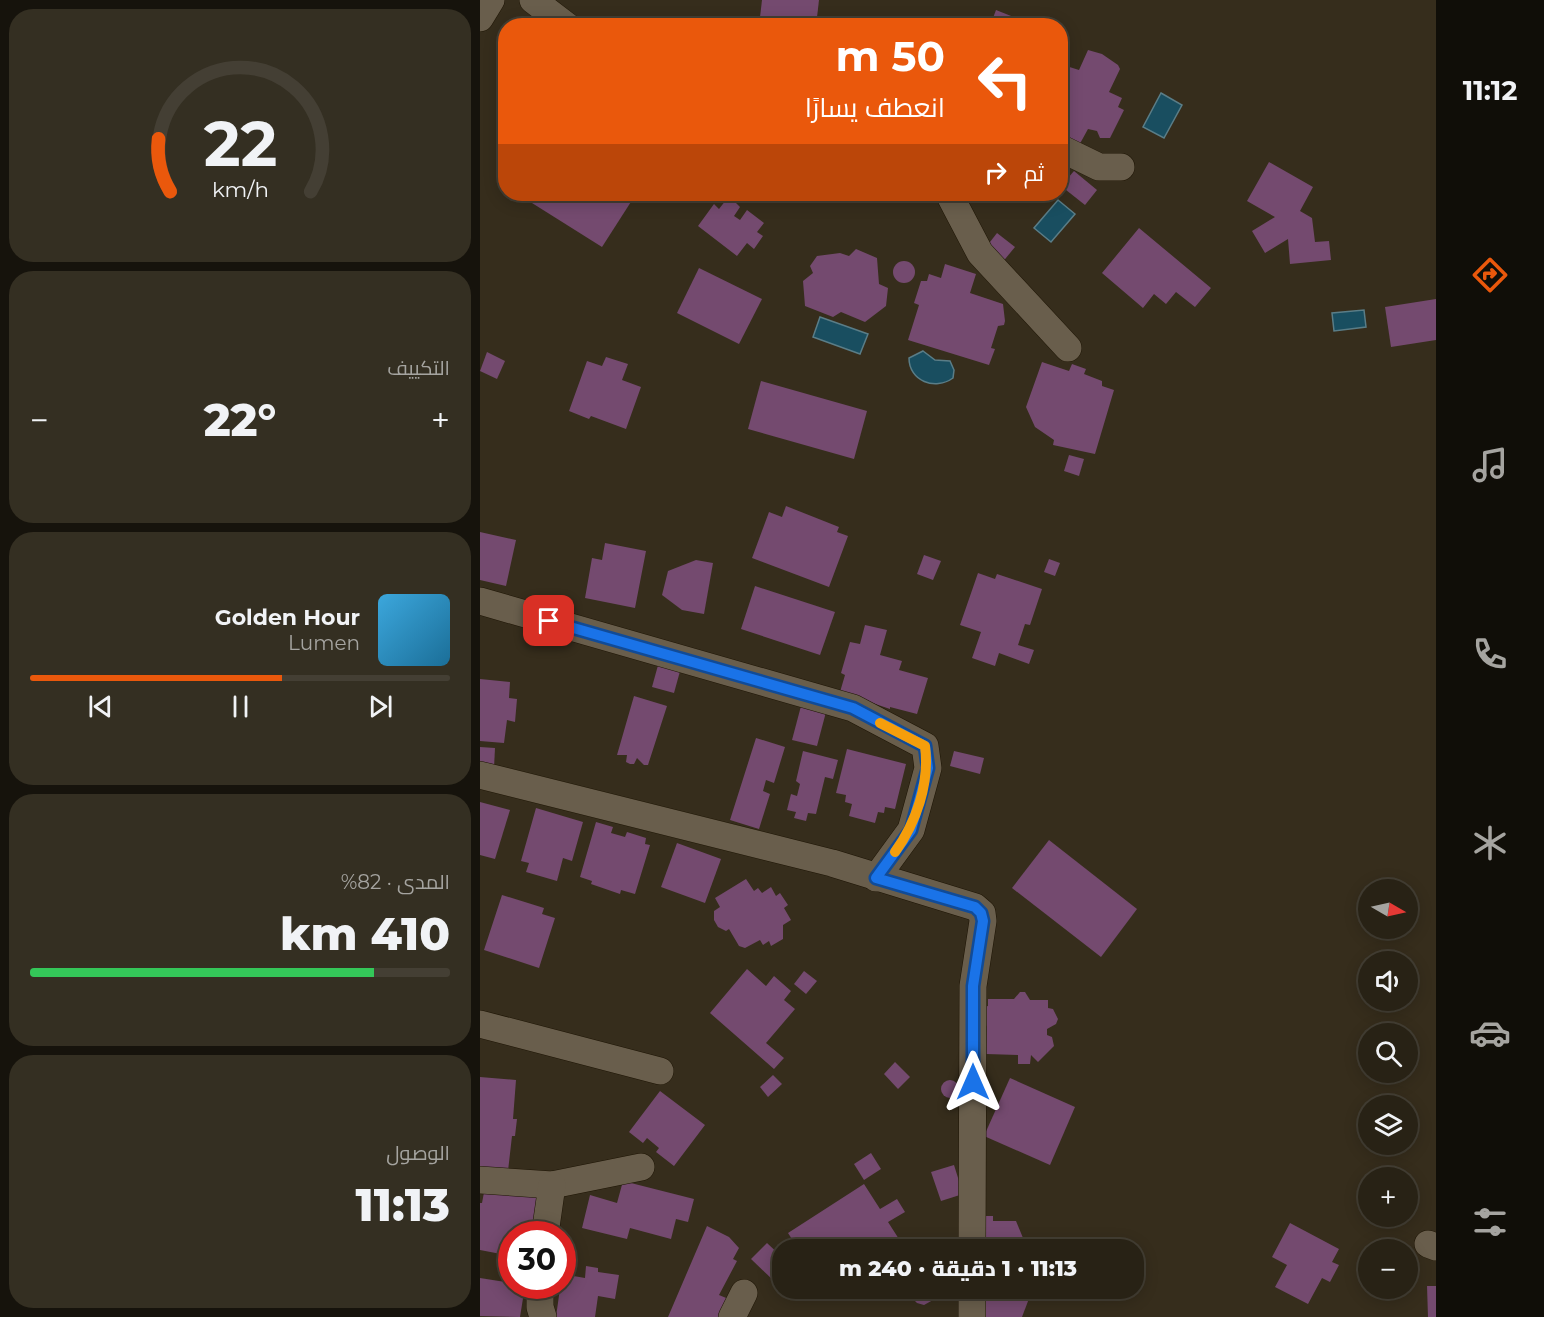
<!DOCTYPE html>
<html lang="ar">
<meta charset="utf-8">
<style>
:root{--surface:#282215;--page:#342f22;--text:#f1f3f6;--muted:#a5a4a0;--line:#443f34;--accent:#ea580c}
body{margin:0;font-family:Montserrat,Cairo,sans-serif;background:var(--page);color:var(--text);direction:rtl;height:100vh;display:flex;flex-direction:column;font-size:22px;white-space:nowrap}
*{box-sizing:border-box;margin:0}
p{font-size:20px;color:var(--muted)}
.icon{flex:none;width:33px;height:33px;fill:none;stroke:currentColor;stroke-width:2;stroke-linecap:round;stroke-linejoin:round}
.map{position:relative;flex:1;overflow:hidden;direction:ltr}
.side{display:flex;flex-direction:column;gap:9px;padding:9px;background:#16130c;width:480px}
.side>*{flex:none}
.banner{position:absolute;left:18px;top:18px;width:570px;height:183px;border-radius:24px;box-shadow:0 3px 15px #0003,0 0 0 2px var(--line);direction:rtl;background:#ea580c;color:#fff;overflow:hidden}
.needle{width:39px;rotate:99deg}
.tools{position:absolute;left:878px;top:879px;display:grid;gap:12px}
.tools a{display:grid;place-items:center;width:60px;height:60px;border-radius:50%;background:var(--surface);box-shadow:0 3px 15px #0003,0 0 0 2px var(--line);font-size:30px}
.speed{position:absolute;left:18px;top:1221px;display:flex;gap:12px;font-size:30px;font-weight:700;text-align:center}
.speed>*{display:grid;place-content:center;width:78px;height:78px;border-radius:50%;background:var(--surface);box-shadow:0 3px 15px #0003,0 0 0 2px var(--line);line-height:1}
.speed .limit{border:9px solid #d22;background:#fff;color:#111}
.pin{position:absolute;display:grid;place-items:center;width:51px;height:51px;color:#fff;margin:-26px;border-radius:12px;box-shadow:0 3px 9px #0006}
.me{position:absolute;width:66px;margin:-33px;rotate:0deg;stroke-linejoin:round;filter:drop-shadow(0 0 4px #0008)}
.turn{display:flex;align-items:center;gap:21px;height:126px;padding:0 24px;font-size:27px}
.turn .icon{width:78px;height:78px;stroke-width:2.5}
.turn b{display:block;font-size:42px;line-height:51px}
.then{display:flex;align-items:center;height:57px;padding:0 24px;background:#0003;gap:12px;font-size:22px}
.big{font-size:45px;font-weight:800;line-height:1.1}
.side .widget{flex:1;display:flex;flex-direction:column;justify-content:center;gap:9px;min-width:0;padding:0 21px;border-radius:24px;background:var(--page)}
.side .dial{align-items:center;gap:0}
.dial svg{height:156px;overflow:visible;fill:none;stroke:var(--line);stroke-width:7;stroke-linecap:round;text-anchor:middle}
.dial text{fill:var(--text);stroke:none}
.song{display:flex;align-items:center;gap:18px}
.cover{width:72px;height:72px;border-radius:9px;background:linear-gradient(135deg,hsl(200 70% 55%),hsl(200 70% 35%))}
.played{height:6px;border-radius:3px;background:linear-gradient(90deg,var(--accent) 60%,var(--line) 60%)}
.keys{display:flex;justify-content:space-around;direction:ltr}
.heat{display:flex;justify-content:space-between;align-items:center;font-size:33px;direction:ltr}
.charge{height:9px;border-radius:4px;background:linear-gradient(90deg,#34c759 82%,var(--line) 0)}
.trip{position:absolute;left:292px;top:1239px;width:372px;height:60px;border-radius:24px;background:var(--surface);box-shadow:0 3px 15px #0003,0 0 0 2px var(--line);font-weight:800;line-height:60px;text-align:center;direction:rtl}
main{display:flex;flex:1;min-height:0}
.tab-bar{display:flex;flex-direction:column;width:108px;justify-content:space-around;align-items:center;background:#100e08;color:var(--muted)}
.tab-bar .icon{width:42px;height:42px}
.tab-bar .selected{color:var(--accent)}
.tab-bar b{font-size:27px;color:var(--text)}
.map>svg:first-child{display:block}
</style>
<main>
<nav class="tab-bar">
<b>11:12</b>
<svg class="icon selected" aria-label="directions" viewBox="0 0 24 24"><path d="M12 3l9 9-9 9-9-9zM9 14v-3h6M13 9l2 2-2 2"/></svg>
<svg class="icon" aria-label="music" viewBox="0 0 24 24"><path d="M9 18V5l10-2v13"/><circle cx="6" cy="18" r="3"/><circle cx="16" cy="16" r="3"/></svg>
<svg class="icon" aria-label="phone" viewBox="0 0 24 24"><path d="M5 4h4l2 5-3 2q2 4 5 5l2-3 5 2v4C11 20 4 13 5 4z"/></svg>
<svg class="icon" aria-label="climate" viewBox="0 0 24 24"><path d="M12 3v18M4 7l16 10M4 17L20 7"/></svg>
<svg class="icon" aria-label="car" viewBox="0 0 24 24"><path d="M5 17H2v-5l4-1 3-4h7l3 4 3 1v5h-3M9 17h6M6 11h13"/><circle cx="7" cy="17" r="2"/><circle cx="17" cy="17" r="2"/></svg>
<svg class="icon" aria-label="filters" viewBox="0 0 24 24"><path d="M4 7h16M4 17h16"/><circle cx="9" cy="7" r="2"/><circle cx="15" cy="17" r="2"/></svg>
</nav>
<div class="map">
<svg width="956" height="1317" viewBox="0 0 956 1317">
<rect width="100%" height="100%" fill="#362d1c"/>
<g fill="#194e60" stroke="#5a7d87" stroke-width="1.5">
<polygon points="681,93 702,105 684,138 663,127"/>
<polygon points="578,200 595,214 571,242 554,228"/>
<polygon points="884,310 886,327 854,331 852,313"/>
<polygon points="340,317 388,334 380,354 333,337"/>
<path d="M443 351 455 360 470 361 474 370 473 378C455 391 429 381 429 358Z"/>
</g>
<g fill="#744a6f">
<polygon points="282,0 339,0 336,26 279,26"/>
<polygon points="516,10 546,22 545,26 510,26"/>
<polygon points="608,50 622,54 638,65 640,69 629,92 642,98 638,107 644,110 630,138 620,138 617,131 608,129 597,149 580,141 580,64 599,70"/>
<polygon points="789,162 833,187 820,211 832,218 835,242 849,241 851,260 810,264 808,239 785,253 772,231 795,217 767,201"/>
<polygon points="594,171 617,190 605,205 581,186"/>
<polygon points="58,194 156,194 122,247 52,203"/>
<polygon points="171,194 185,194 179,200"/>
<polygon points="356,194 371,194 367,200"/>
<polygon points="252,199 260,207 254,216 260,220 267,210 284,223 277,232 283,236 274,249 267,243 257,256 218,226 234,204 239,209 246,200"/>
<polygon points="659,228 731,288 715,307 696,292 686,304 674,294 663,308 622,273"/>
<polygon points="517,233 535,247 521,264 503,251"/>
<polygon points="376,249 397,258 399,284 408,288 406,306 385,322 361,312 353,317 325,306 323,281 333,273 330,266 337,256 360,253 369,256"/>
<circle cx="424" cy="272" r="11"/>
<polygon points="465,264 496,274 490,293 523,304 525,321 524,325 518,326 511,348 515,349 509,365 428,340 439,305 434,303 441,281 447,281 449,274 461,278"/>
<polygon points="219,268 282,299 259,344 197,313"/>
<polygon points="956,299 956,340 911,347 905,307"/>
<polygon points="7,352 25,361 17,379 0,371"/>
<polygon points="126,357 148,364 142,380 161,387 146,429 111,416 109,419 89,411 107,361 122,366"/>
<polygon points="562,362 589,371 592,364 606,369 604,374 622,381 622,386 634,390 615,454 573,445 574,440 555,427 546,407"/>
<polygon points="281,381 387,411 374,459 268,429"/>
<polygon points="589,455 604,459 599,476 584,471"/>
<polygon points="306,506 359,527 357,532 368,536 349,587 272,558 289,512 302,517"/>
<polygon points="0,532 36,540 26,586 0,580"/>
<polygon points="125,543 166,551 155,608 105,598 112,558 122,560"/>
<polygon points="444,555 461,561 453,580 437,574"/>
<polygon points="569,559 580,563 575,576 564,572"/>
<polygon points="216,560 233,563 224,614 202,610 182,595 188,571"/>
<polygon points="498,573 515,579 517,574 562,589 550,625 545,624 538,645 554,650 549,664 519,653 515,666 492,658 501,632 480,625"/>
<polygon points="275,586 355,612 340,655 261,629"/>
<polygon points="385,625 407,630 400,655 422,661 419,670 448,678 437,714 410,707 410,709 360,692 365,675 361,673 370,642 380,644"/>
<polygon points="180,658 202,664 194,693 172,687"/>
<polygon points="0,679 30,682 29,698 37,699 35,722 27,720 24,743 0,741"/>
<polygon points="154,696 187,706 168,765 164,765 157,758 154,764 150,764 146,762 147,755 137,755"/>
<polygon points="321,706 346,712 337,746 312,740"/>
<polygon points="276,738 305,747 294,783 286,780 283,791 290,794 279,829 250,820"/>
<polygon points="0,747 15,748 14,768 0,767"/>
<polygon points="367,749 426,764 415,809 405,807 404,813 398,812 395,823 369,816 372,804 365,802 366,795 356,793"/>
<polygon points="323,751 358,760 353,779 345,777 336,814 328,813 326,821 314,818 316,812 307,810 311,794 317,796 320,784 316,781"/>
<polygon points="474,751 504,758 500,774 470,766"/>
<polygon points="0,802 30,810 15,859 0,855"/>
<polygon points="56,808 103,822 92,861 83,858 77,881 46,872 49,863 41,861"/>
<polygon points="116,822 133,827 131,833 145,837 147,832 166,838 165,844 170,845 155,894 141,890 140,894 111,884 112,881 100,877"/>
<polygon points="569,840 657,909 621,957 532,888"/>
<polygon points="197,843 241,859 225,903 181,887"/>
<polygon points="266,879 274,891 278,888 282,893 291,887 296,896 300,893 308,905 304,908 311,920 303,925 303,939 291,946 289,941 283,945 280,940 265,948 259,946 249,929 246,931 238,927 234,920 234,911 240,907 235,898"/>
<polygon points="22,895 64,908 62,914 75,918 59,968 4,950"/>
<polygon points="267,969 286,986 294,976 311,991 304,1000 315,1009 286,1043 304,1058 294,1069 230,1013"/>
<polygon points="324,971 337,981 326,994 314,984"/>
<polygon points="540,992 545,992 550,1000 568,1000 568,1008 573,1009 578,1019 576,1024 567,1029 567,1035 572,1037 574,1046 558,1062 551,1055 550,1064 538,1064 538,1055 506,1054 507,1026 502,1024 503,1007 508,1006 508,999 534,999"/>
<polygon points="415,1062 430,1077 418,1089 404,1074"/>
<polygon points="293,1075 302,1084 288,1097 280,1087"/>
<polygon points="0,1077 36,1080 33,1119 37,1119 35,1136 32,1136 28,1171 0,1168"/>
<polygon points="530,1078 595,1107 570,1165 504,1136"/>
<circle cx="470" cy="1089" r="9"/>
<polygon points="180,1091 225,1125 194,1166 176,1152 179,1148 167,1138 163,1143 149,1132"/>
<polygon points="391,1153 401,1169 384,1180 374,1164"/>
<polygon points="474,1165 483,1194 461,1201 451,1172"/>
<polygon points="143,1181 214,1199 208,1222 196,1219 191,1239 150,1228 147,1239 102,1228 110,1195 137,1203"/>
<polygon points="384,1184 400,1209 417,1199 425,1212 408,1222 426,1250 319,1250 308,1233"/>
<polygon points="5,1187 60,1193 62,1234 32,1234 32,1256 0,1250 0,1203 2,1203"/>
<polygon points="503,1216 513,1216 513,1221 536,1221 548,1250 503,1250"/>
<polygon points="810,1223 859,1249 852,1262 859,1265 850,1282 842,1278 828,1304 795,1287 807,1265 792,1257"/>
<polygon points="227,1226 249,1237 259,1248 253,1259 257,1261 239,1295 251,1300 244,1317 188,1317"/>
<polygon points="287,1243 303,1258 303,1271 294,1281 271,1259"/>
<polygon points="106,1266 118,1268 118,1272 139,1275 135,1299 118,1296 115,1317 76,1317 82,1274 105,1278"/>
<polygon points="0,1278 32,1283 32,1286 45,1286 40,1317 0,1316"/>
<polygon points="947,1286 956,1286 956,1317 948,1317"/>
<polygon points="434,1288 453,1288 453,1300 444,1305 437,1303 432,1298"/>
<polygon points="502,1288 553,1288 542,1317 502,1317"/>
</g>
<g fill="none" stroke-linecap="round" stroke-linejoin="round">
<g stroke="#1e1505" stroke-width="28">
<g id="minor">
<polyline points="53,0 87,26"/>
<polyline points="0,18 11,0"/>
<polyline points="580,148 619,167 641,167"/>
<polyline points="469,194 500,253 588,348"/>
<polyline points="0,601 373,708 445,746 448,768 431,830 396,878"/>
<polyline points="0,775 352,863 495,907 502,913 503,921 493,986 492,1250"/>
<polyline points="0,1024 180,1071"/>
<polyline points="0,1180 72,1185 161,1167"/>
<polyline points="65,1234 72,1185"/>
<polyline points="948,1244 956,1247"/>
<polyline points="60,1286 60,1307 63,1317"/>
<polyline points="252,1317 264,1293"/>
<polyline points="492,1317 492,1288"/>
</g>
</g>
<use href="#minor" stroke="#695e4c" stroke-width="27"/>
</g>
<g fill="none" stroke-linecap="round" stroke-linejoin="round">
<g stroke="#114b97" stroke-width="15">
<polyline id="route" points="69,621 373,708 445,746 448,768 431,830 396,878 495,907 501,913 503,921 493,986 493,1082"/>
</g>
<use href="#route" stroke="#1a73e8" stroke-width="10"/>
<path stroke="#f59e0b" stroke-width="10" d="M400 723 445 746C450 783 436 823 415 852"/>
</g>
</svg>
<div class="tools">
<a><svg class="needle" viewBox="-14 -14 28 28"><path d="M0-13l5 13h-10z" fill="#e53935"/><path d="M0 13l5-13h-10z" fill="#a5a4a0"/></svg></a>
<a><svg class="icon" aria-label="sound" viewBox="0 0 24 24"><path d="M4 9h4l5-4v14l-5-4H4zM17 9q2 3 0 6"/></svg></a>
<a><svg class="icon" aria-label="search" viewBox="0 0 24 24"><circle cx="10" cy="10" r="6"/><path d="M15 15l6 6"/></svg></a>
<a><svg class="icon" aria-label="layers" viewBox="0 0 24 24"><path d="M12 4l9 5-9 5-9-5zM3 14l9 5 9-5"/></svg></a>
<a>+</a>
<a>−</a>
</div>
<div class="speed"><div class="limit">30</div></div>
<div class="pin" style="left:69px;top:621px;background:#d93025"><svg class="icon" aria-label="arrive" viewBox="0 0 24 24"><path d="M6 21V4h12l-3 4 3 4H6"/></svg></div>
<svg class="me" style="left:493px;top:1082px" viewBox="-20 -20 40 40"><path d="M0-17L14 15 0 8-14 15z" fill="#1a73e8" stroke="#fff" stroke-width="4"/></svg>
<div class="trip">11:13 · 1 دقيقة · 240 m</div>
<div class="banner">
<div class="turn"><svg class="icon" aria-label="left" viewBox="0 0 24 24"><path d="M17 20v-9H6M10 6l-5 5 5 5"/></svg><div><b>50 m</b>انعطف يسارًا</div></div>
<div class="then">ثم<svg class="icon" aria-label="right" viewBox="0 0 24 24"><path d="M7 20v-9h11M14 6l5 5-5 5"/></svg></div>
</div>
</div>
<section class="side">
<div class="widget dial"><svg viewBox="0 0 100 80">
<path d="M14 69A42 42 0 1 1 86 69"/>
<path d="M14 69A42 42 0 0 1 8 42" stroke="#ea580c"/>
<text x="50" y="56" font-size="32" font-weight="700">22</text>
<text x="50" y="72" font-size="11">km/h</text>
</svg></div>
<div class="widget"><p>التكييف</p>
<div class="heat"><a>−</a><b class="big">22°</b><a>+</a></div>
</div>
<div class="widget">
<div class="song"><i class="cover"></i><div><b>Golden Hour</b><p>Lumen</p></div></div>
<div class="played"></div>
<div class="keys"><svg class="icon" aria-label="previous" viewBox="0 0 24 24"><path d="M18 5L8 12l10 7zM5 5v14"/></svg><svg class="icon" aria-label="pause" viewBox="0 0 24 24"><path d="M8 5v14M16 5v14"/></svg><svg class="icon" aria-label="next" viewBox="0 0 24 24"><path d="M6 5l10 7-10 7zM19 5v14"/></svg></div>
</div>
<div class="widget"><p>المدى · 82%</p><b class="big">410 km</b><div class="charge"></div></div>
<div class="widget"><p>الوصول</p><b class="big">11:13</b></div>
</section>
</main>
